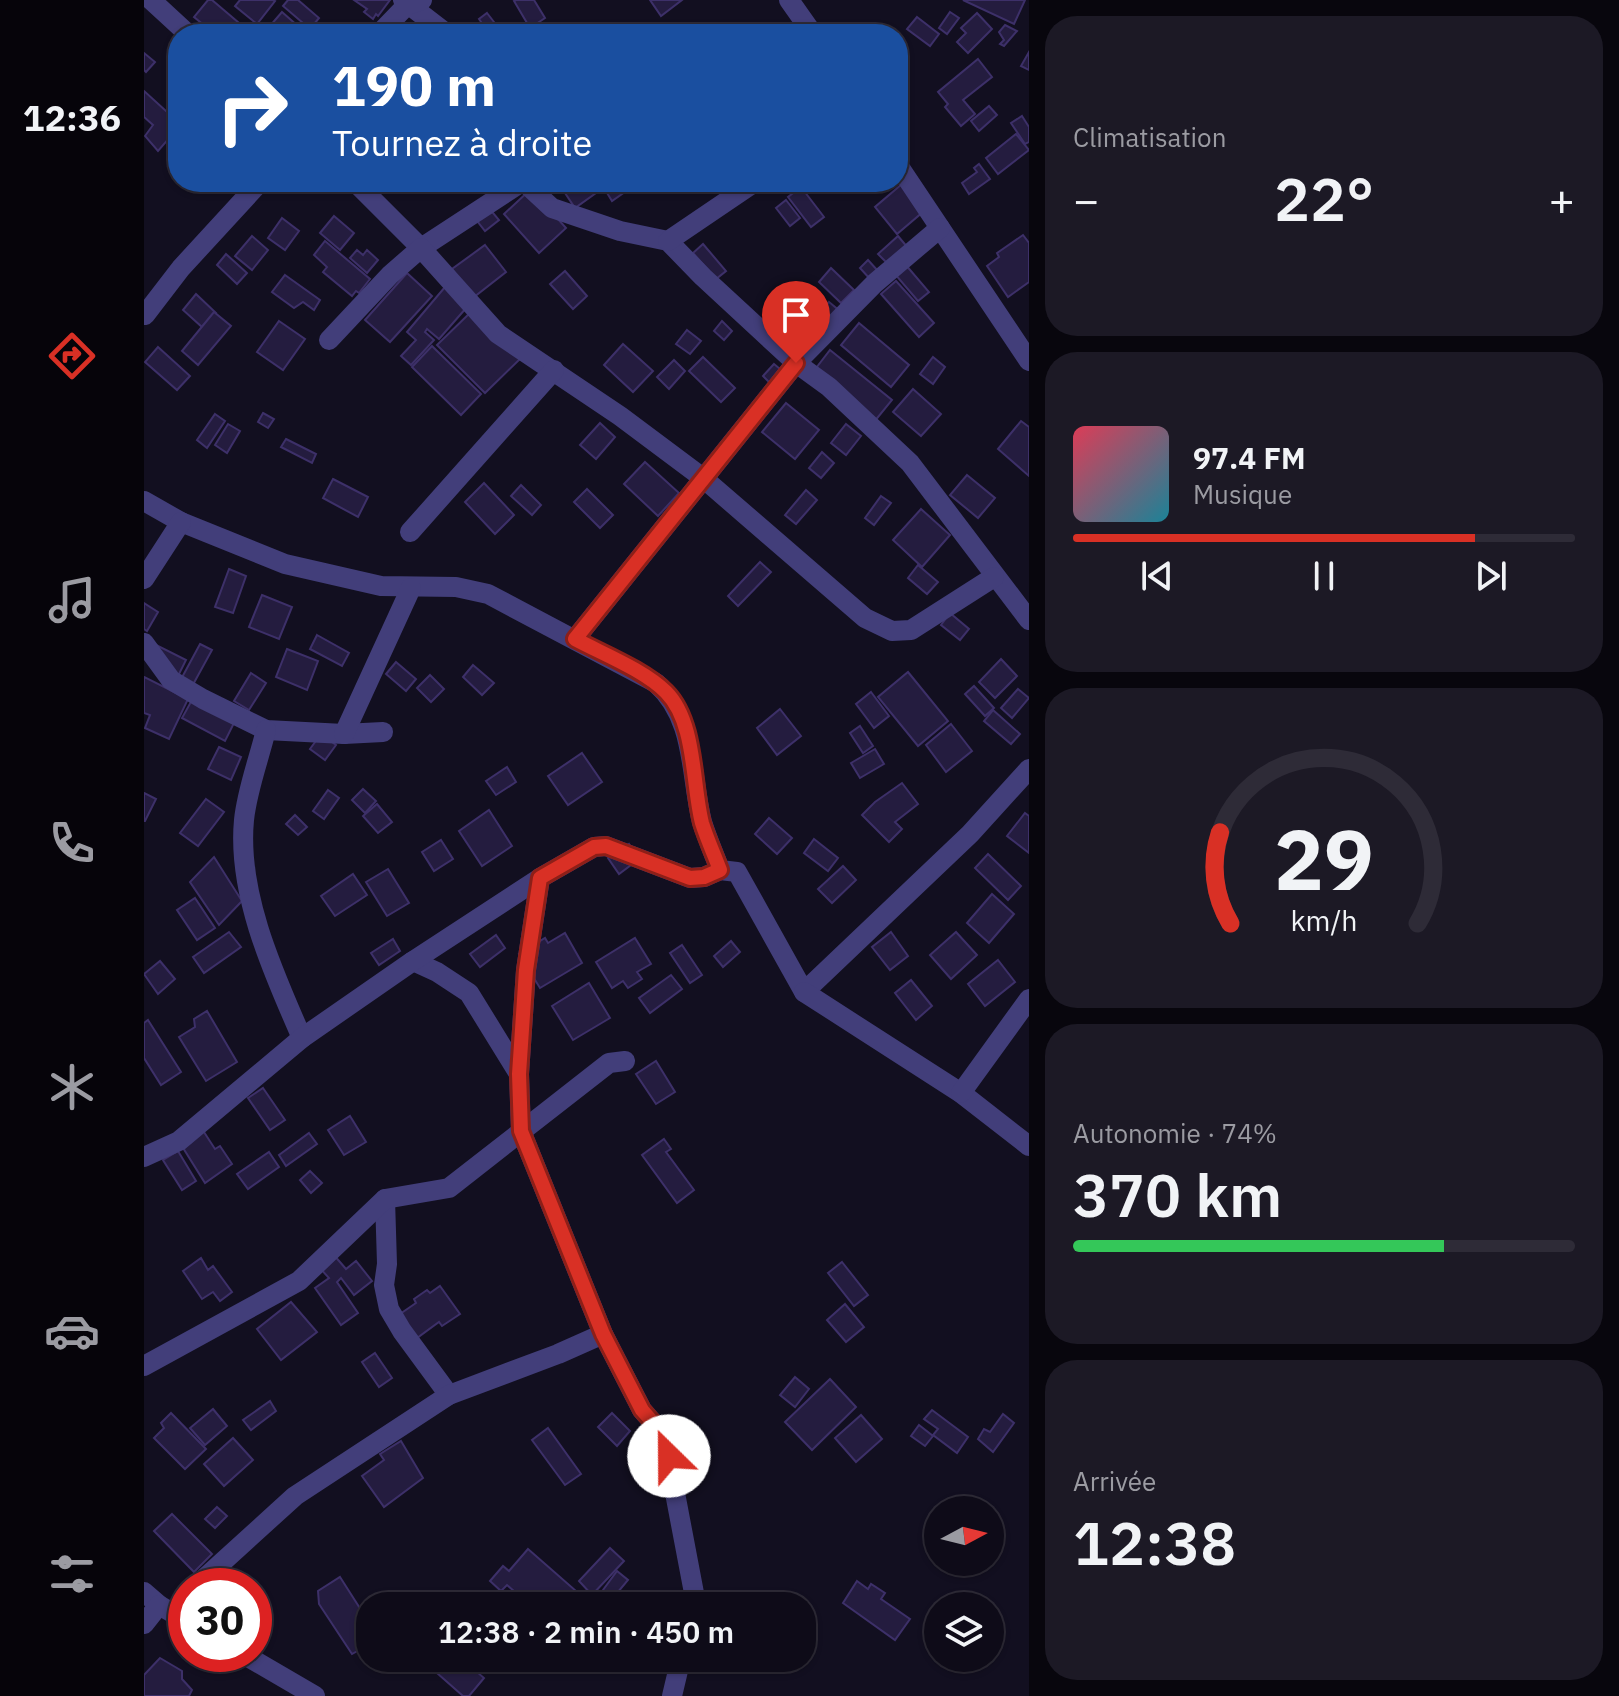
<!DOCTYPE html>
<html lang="fr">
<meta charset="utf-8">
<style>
:root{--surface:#0e0b18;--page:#1c1925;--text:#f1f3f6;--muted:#9b9ba2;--line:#2e2b37;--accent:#d93025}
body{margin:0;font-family:"IBM Plex Sans",sans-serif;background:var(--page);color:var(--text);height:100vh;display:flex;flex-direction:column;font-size:30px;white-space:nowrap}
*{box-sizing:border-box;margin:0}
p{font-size:26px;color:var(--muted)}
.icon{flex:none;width:44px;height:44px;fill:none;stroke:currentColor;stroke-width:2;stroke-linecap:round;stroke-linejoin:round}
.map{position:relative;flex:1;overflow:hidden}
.panel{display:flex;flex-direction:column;gap:16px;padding:16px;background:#08060d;width:590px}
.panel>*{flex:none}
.guide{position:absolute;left:24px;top:24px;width:740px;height:168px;border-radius:32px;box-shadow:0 2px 6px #0004,0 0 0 2px var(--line);background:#1a4fa0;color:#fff;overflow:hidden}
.needle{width:52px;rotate:83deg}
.buttons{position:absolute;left:780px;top:1496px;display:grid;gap:16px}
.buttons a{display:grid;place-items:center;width:80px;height:80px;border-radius:50%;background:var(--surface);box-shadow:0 2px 6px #0004,0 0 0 2px var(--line);font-size:40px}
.speed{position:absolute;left:24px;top:1568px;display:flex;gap:16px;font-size:40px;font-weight:700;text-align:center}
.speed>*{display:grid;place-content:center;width:104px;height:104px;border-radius:50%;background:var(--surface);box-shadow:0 2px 6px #0004,0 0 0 2px var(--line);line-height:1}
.speed .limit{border:12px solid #d22;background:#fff;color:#111}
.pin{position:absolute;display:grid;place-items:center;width:68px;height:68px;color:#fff;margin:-82px -34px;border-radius:50% 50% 50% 0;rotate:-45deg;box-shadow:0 0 8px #0007}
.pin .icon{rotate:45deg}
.me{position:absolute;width:88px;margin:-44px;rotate:337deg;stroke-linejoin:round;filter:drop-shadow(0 0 6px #0008)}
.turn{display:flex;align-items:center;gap:28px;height:168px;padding:0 32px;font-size:36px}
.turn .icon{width:104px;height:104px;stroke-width:2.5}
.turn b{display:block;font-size:56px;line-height:68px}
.big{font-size:60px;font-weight:600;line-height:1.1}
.panel .card{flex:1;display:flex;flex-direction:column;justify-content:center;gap:12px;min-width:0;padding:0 28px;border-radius:32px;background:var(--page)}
.panel .dial{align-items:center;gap:0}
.dial svg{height:208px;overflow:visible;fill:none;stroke:var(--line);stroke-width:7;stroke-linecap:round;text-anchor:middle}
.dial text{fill:var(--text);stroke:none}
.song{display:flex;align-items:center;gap:24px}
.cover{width:96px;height:96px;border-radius:12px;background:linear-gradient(135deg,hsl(350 70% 55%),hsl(190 70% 35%))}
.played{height:8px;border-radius:4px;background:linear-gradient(90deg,var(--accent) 80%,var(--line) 80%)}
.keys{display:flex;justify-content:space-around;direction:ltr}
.heat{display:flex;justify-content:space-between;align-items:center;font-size:44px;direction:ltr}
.charge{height:12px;border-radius:6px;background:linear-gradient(90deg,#34c759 74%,var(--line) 0)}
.trip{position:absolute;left:212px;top:1592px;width:460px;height:80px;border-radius:32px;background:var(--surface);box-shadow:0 2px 6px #0004,0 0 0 2px var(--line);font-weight:600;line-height:80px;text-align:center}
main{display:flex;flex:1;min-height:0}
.tabs{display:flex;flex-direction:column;width:144px;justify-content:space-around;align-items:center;background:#06040a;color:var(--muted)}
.tabs .icon{width:56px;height:56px}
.tabs .on{color:var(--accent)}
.tabs b{font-size:36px;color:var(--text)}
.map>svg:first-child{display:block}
</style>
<main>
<nav class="tabs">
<b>12:36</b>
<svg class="icon on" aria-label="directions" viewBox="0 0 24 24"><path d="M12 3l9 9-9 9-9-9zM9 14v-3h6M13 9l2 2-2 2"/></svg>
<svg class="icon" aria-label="music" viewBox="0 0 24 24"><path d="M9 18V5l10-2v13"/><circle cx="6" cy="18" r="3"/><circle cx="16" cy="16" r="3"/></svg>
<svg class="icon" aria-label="phone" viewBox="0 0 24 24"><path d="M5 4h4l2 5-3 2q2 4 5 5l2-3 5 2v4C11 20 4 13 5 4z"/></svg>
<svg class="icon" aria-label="climate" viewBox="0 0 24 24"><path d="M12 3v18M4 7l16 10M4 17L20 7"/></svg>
<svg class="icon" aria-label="car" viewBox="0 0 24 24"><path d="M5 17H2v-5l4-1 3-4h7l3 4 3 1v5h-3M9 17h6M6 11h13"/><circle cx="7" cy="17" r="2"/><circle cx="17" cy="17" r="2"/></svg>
<svg class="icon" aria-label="filters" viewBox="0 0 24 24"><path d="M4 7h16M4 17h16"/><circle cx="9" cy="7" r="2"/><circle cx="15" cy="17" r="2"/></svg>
</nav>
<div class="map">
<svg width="885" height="1696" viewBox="0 0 885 1696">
<rect width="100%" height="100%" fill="#120f20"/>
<g fill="#241c3f" stroke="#3d3069" stroke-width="2">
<polygon points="64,0 68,0 108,34 71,34 50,17"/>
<polygon points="96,0 129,0 131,1 113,24 91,6"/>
<polygon points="144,0 154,0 175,18 166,29 139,6"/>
<polygon points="210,0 246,0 234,16 232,14 229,19 220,12 223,9"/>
<polygon points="372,0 390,0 401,18 386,28 370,1"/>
<polygon points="506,0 538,0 517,16"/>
<polygon points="819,0 881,0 870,24"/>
<polygon points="138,12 163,34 119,34"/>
<polygon points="806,12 815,18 803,34 795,28"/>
<polygon points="343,13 350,22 342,29 335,19"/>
<polygon points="833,13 848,29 824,53 813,42 822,33 817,28"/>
<polygon points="773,17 795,34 786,46 763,29"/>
<polygon points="861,25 873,31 860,46 856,44 860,40 855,32"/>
<polygon points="885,52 885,70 877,66"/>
<polygon points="0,53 11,62 2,72 0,70"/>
<polygon points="834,59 848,77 819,100 831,114 817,126 801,107 804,104 794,92"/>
<polygon points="0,91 34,122 34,128 14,151 1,136 9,125 0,117"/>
<polygon points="845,106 853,115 835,131 827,121"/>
<polygon points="878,116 885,127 885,142 881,144 867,123"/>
<polygon points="872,134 885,150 854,174 842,158"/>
<polygon points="835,164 846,179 825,194 818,183 833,172 830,168"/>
<polygon points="417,182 455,182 459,188 431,208 415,184"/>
<polygon points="460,182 495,182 468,201 460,188"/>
<polygon points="758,184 780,211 753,234 731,207"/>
<polygon points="657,187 680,217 667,227 644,197"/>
<polygon points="387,189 422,228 395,253 360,214"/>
<polygon points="642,200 656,218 646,226 632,208"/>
<polygon points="344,207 355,220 341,231 330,217"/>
<polygon points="190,216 210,233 196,250 176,233"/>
<polygon points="138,218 155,231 141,250 124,238"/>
<polygon points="879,235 885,243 885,282 864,297 843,266 855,257 853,253"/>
<polygon points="108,236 124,250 108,270 91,256"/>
<polygon points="754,236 764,248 745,265 734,254"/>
<polygon points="181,241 226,279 215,293 212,291 208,296 179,272 183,267 170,255"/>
<polygon points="559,244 582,271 572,279 549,253"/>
<polygon points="341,245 362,272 330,297 308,269"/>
<polygon points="213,250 219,255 223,250 234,260 223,273 206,258"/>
<polygon points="82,254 103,273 93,284 73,265"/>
<polygon points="724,260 734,271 726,279 716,268"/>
<polygon points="761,264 785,292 774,301 750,273"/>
<polygon points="687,268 710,290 697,303 675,282"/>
<polygon points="421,271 443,296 429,309 406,284"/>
<polygon points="263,273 288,296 246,342 221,320"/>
<polygon points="141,275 176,300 170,310 159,302 150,308 128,292"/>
<polygon points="752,281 790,323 775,337 737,294"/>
<polygon points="301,287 323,307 295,339 283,329 281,332 290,340 267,365 257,356 272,340 263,332"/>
<polygon points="52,294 72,313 58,327 39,310"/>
<polygon points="685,302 697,312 682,331 670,321"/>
<polygon points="329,310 377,358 341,393 293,345"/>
<polygon points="70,312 87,326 54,365 38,351"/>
<polygon points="135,321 161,339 139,370 113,352"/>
<polygon points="578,321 588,331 580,340 570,331"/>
<polygon points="715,323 765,365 747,387 697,345"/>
<polygon points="543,330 557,341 546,354 532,344"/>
<polygon points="479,344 509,371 489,392 460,365"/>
<polygon points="288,346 337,394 317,415 268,367"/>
<polygon points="14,347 46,376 33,390 1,362"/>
<polygon points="686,350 748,400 730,422 669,372"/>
<polygon points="559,357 591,388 577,402 545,371"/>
<polygon points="789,357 801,367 789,384 776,374"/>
<polygon points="530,360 541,371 525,389 513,377"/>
<polygon points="630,364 642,374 630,387 619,376"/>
<polygon points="769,389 797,414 777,436 749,412"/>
<polygon points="642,403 675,430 651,459 618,432"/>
<polygon points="119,413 130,419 124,428 114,422"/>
<polygon points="71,414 81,421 63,448 53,440"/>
<polygon points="877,421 885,427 885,476 854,449"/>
<polygon points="456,423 471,437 452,459 436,445"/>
<polygon points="84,424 96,431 83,453 71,445"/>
<polygon points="702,424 717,436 702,455 687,443"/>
<polygon points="142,439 172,454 168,463 137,447"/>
<polygon points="678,452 690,463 677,478 665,468"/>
<polygon points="501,462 535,493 514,516 480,484"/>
<polygon points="823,475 851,498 834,518 806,495"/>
<polygon points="189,479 224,497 214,517 179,498"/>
<polygon points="340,483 370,515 351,534 321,502"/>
<polygon points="377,485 397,505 388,515 367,496"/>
<polygon points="443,489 469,515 456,528 430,502"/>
<polygon points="662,490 673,500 652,524 641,515"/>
<polygon points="737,496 747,503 730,525 721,518"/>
<polygon points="777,509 806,535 778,567 749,540"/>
<polygon points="616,562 627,572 594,606 584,596"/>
<polygon points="774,565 794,582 783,594 764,578"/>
<polygon points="85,569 102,576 89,613 71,607"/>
<polygon points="118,595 148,607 135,639 105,627"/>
<polygon points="0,603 14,612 3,631 0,629"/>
<polygon points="806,613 825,629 816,640 797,625"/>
<polygon points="173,635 205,653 198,666 166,649"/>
<polygon points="0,639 42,660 34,676"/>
<polygon points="56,644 68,650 46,690 35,683"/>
<polygon points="143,649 174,661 163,690 132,677"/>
<polygon points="857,659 873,676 851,698 835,682"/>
<polygon points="252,662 272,679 262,691 242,674"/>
<polygon points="329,665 350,683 338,695 319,677"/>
<polygon points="764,672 804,721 774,746 734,697"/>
<polygon points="107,673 122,683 105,710 90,701"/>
<polygon points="286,675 300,689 287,702 273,688"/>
<polygon points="0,677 44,699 25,739 1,728 6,715 0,713"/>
<polygon points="830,686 850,708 841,716 821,694"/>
<polygon points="874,689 885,698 868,718 857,708"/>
<polygon points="727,692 745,716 730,728 712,704"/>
<polygon points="48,700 90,723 81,741 38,718"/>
<polygon points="636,709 657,736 633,755 613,728"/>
<polygon points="849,710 876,734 867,744 840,721"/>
<polygon points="807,724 828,751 802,772 782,745"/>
<polygon points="716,726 729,746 719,753 706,733"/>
<polygon points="177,734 192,745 181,760 166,749"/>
<polygon points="75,747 97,757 87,780 64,769"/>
<polygon points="731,749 740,764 716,778 707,763"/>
<polygon points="438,753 458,782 424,805 404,776"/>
<polygon points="363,767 372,782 352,795 342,781"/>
<polygon points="758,783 774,804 751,822 758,829 745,842 718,815 731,802"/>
<polygon points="219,789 232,801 221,813 208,800"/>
<polygon points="184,790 195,798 180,819 169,811"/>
<polygon points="0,793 12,799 1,821 0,821"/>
<polygon points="62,799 80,812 54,846 36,833"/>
<polygon points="233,804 248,822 234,833 219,816"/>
<polygon points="345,810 368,846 338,866 315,831"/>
<polygon points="881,813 885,816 885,853 863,836"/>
<polygon points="151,815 163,827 154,835 142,824"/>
<polygon points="625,818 648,838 633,854 611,834"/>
<polygon points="670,839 694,858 684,871 660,853"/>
<polygon points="297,840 309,859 290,871 278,852"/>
<polygon points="485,844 495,859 475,874 464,858"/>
<polygon points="844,854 877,886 864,900 831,868"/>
<polygon points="70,857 98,901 75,925 46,882"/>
<polygon points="699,866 712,880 688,903 674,889"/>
<polygon points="244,869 265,903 243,916 222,882"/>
<polygon points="209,874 223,895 191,916 177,896"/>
<polygon points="848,894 870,914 845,943 823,923"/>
<polygon points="51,898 71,928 53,940 33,910"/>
<polygon points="85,932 97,947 60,973 49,957"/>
<polygon points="747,932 764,956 746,970 728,947"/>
<polygon points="812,932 833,955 807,979 786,955"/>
<polygon points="421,933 438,963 396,988 375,954 401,938 404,943"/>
<polygon points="352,935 361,948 336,967 326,954"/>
<polygon points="491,938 507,964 493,972 498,979 484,988 479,981 468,988 452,962"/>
<polygon points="249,939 256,951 235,965 227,953"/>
<polygon points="587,941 596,952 579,967 570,956"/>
<polygon points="538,945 558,975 546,983 526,953"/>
<polygon points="854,960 871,982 841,1006 824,984"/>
<polygon points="16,961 31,979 14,994 0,974"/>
<polygon points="527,975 538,989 506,1013 495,998"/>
<polygon points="767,980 788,1006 772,1020 751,993"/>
<polygon points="445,983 466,1018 429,1040 408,1006"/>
<polygon points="63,1011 93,1062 62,1081 35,1037 51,1027 50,1019"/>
<polygon points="4,1020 37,1072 17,1085 0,1058 0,1023"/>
<polygon points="512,1061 531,1092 512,1104 492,1074"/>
<polygon points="119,1088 141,1120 126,1130 104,1098"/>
<polygon points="206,1116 222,1142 200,1155 184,1130"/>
<polygon points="58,1129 71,1149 76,1146 88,1164 61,1183 36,1143"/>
<polygon points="165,1133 173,1144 142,1166 135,1155"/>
<polygon points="520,1139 527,1149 522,1152 550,1190 533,1203 498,1155"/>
<polygon points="34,1151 52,1181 38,1190 19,1160"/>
<polygon points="125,1152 135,1167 104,1189 93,1174"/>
<polygon points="166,1171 178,1183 167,1193 156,1180"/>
<polygon points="189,1254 202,1269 212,1261 228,1281 210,1295 197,1278 193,1282 214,1313 197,1325 171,1288 185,1278 175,1267"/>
<polygon points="57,1258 64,1270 69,1266 88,1292 76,1301 69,1292 58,1299 39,1271"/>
<polygon points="698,1262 724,1295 710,1306 684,1273"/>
<polygon points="296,1286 316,1314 298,1326 295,1322 273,1338 256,1314 272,1303 270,1299 283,1290 286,1293"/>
<polygon points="147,1302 173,1332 137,1360 113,1329"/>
<polygon points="701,1304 720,1327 702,1342 683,1320"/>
<polygon points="231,1353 248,1378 235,1387 218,1362"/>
<polygon points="651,1377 665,1389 651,1407 636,1395"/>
<polygon points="686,1379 712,1407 668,1450 641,1422"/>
<polygon points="126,1401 132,1411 107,1430 99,1420"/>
<polygon points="69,1409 83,1426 61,1445 46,1428"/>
<polygon points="788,1410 824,1437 813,1453 789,1435 794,1429 780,1419"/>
<polygon points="27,1413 62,1449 41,1469 10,1438 20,1428 17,1423"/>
<polygon points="468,1413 486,1431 473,1446 454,1427"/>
<polygon points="859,1414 870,1423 849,1452 834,1439 840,1429 846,1432"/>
<polygon points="717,1415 738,1439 712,1462 691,1438"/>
<polygon points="775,1425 789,1436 781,1446 767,1436"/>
<polygon points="404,1428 437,1474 421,1485 388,1440"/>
<polygon points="89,1438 109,1460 80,1486 60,1464"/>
<polygon points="257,1441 279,1478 240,1507 218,1476 240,1460 236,1454"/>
<polygon points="73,1507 83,1516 71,1528 61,1519"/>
<polygon points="28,1514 68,1554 50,1572 10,1531"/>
<polygon points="466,1548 480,1561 448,1595 435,1581"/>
<polygon points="384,1549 440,1598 433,1606 387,1606 363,1585 357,1591 346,1581 359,1566 365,1571"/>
<polygon points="473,1571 484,1580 469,1598 459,1590"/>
<polygon points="196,1577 226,1624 226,1644 208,1654 175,1604 174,1591"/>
<polygon points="713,1581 724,1589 727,1584 741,1593 737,1599 766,1619 751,1640 699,1603"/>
<polygon points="16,1658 38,1671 38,1679 48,1690 45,1696 0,1696 0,1675"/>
<polygon points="276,1658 317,1658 340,1678 325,1696 319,1696"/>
</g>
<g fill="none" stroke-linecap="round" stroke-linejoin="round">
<g stroke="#423e7a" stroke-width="20">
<polyline points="7,0 44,34"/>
<polyline points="259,0 303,34"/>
<polyline points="645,0 669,34"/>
<polyline points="235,34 263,5 278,0"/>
<polyline points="754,165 885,361"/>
<polyline points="211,182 277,248 378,182"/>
<polyline points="380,182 408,208 476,231 524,241 559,277 652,363 685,387 766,463 885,620"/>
<polyline points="524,241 611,182"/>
<polyline points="1,315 37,268 116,182"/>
<polyline points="185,340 246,275 277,248 354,334 476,416 559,478 721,618 748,631 767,630 850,577"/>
<path d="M0 501 37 522 141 564 237 586 312 587 344 594 512 683C552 719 546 774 558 822 563 838 570 854 576 870L593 872 660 992 826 834 885 769"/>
<polyline points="266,532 410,370"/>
<polyline points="0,579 37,522"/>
<polyline points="431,639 652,363 731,283 796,228"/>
<polyline points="0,643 27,680 59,699 122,730 200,734 239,732"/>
<path d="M122 730C115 759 103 790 100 820 93 893 129 972 158 1038"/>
<polyline points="200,734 267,588"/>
<polyline points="269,961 293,972 325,993 375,1074"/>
<polyline points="660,992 817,1093 885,1146"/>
<polyline points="817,1093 885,999"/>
<polyline points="0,1157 35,1141 158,1038 269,961 396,878 450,847 462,846 546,878 560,877 576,870"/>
<polyline points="241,1199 243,1264 240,1285 245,1309 258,1331 305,1395"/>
<polyline points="459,1334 498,1410 520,1435 550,1593 548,1606"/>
<polyline points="0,1366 155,1281 241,1199 305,1188 465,1063 481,1061"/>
<polyline points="52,1586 151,1496 305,1395 414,1354 459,1334 377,1131 375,1074 382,970 396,878"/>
<polyline points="0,1592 15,1605 42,1621"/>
<polyline points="0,1624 15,1605"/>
<polyline points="99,1654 171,1696"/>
<polyline points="528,1696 537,1658"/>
</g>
</g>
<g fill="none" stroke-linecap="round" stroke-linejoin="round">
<g stroke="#8d1f18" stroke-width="20">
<path id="route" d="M525 1456 520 1435 498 1410 459 1334 377 1131 375 1074 382 970 396 878 450 847 462 846 546 878 560 877 576 870C570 854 563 839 558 823 548 784 552 722 522 692 500 670 459 654 431 639L652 363"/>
</g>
<use href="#route" stroke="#d93025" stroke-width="14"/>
</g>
</svg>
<div class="buttons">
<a><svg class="needle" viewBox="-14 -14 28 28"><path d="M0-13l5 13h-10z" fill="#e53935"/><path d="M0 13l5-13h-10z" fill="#9b9ba2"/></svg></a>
<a><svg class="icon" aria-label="layers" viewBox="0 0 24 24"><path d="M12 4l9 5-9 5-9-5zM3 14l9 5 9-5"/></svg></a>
</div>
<div class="speed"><div class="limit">30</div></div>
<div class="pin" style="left:652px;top:363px;background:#d93025"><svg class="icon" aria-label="arrive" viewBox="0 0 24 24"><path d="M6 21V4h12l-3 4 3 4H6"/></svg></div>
<svg class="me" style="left:525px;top:1456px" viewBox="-20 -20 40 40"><circle r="19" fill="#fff"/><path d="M0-13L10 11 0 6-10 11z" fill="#d93025"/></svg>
<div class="trip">12:38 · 2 min · 450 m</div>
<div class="guide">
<div class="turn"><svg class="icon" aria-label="right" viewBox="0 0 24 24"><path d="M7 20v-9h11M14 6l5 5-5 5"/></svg><div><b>190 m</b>Tournez à droite</div></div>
</div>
</div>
<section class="panel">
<div class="card"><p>Climatisation</p>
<div class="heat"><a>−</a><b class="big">22°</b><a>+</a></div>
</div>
<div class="card">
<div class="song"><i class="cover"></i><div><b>97.4 FM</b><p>Musique</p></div></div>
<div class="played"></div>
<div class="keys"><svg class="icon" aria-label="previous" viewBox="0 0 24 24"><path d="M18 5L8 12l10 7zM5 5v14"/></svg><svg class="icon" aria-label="pause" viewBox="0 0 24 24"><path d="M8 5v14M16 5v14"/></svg><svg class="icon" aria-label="next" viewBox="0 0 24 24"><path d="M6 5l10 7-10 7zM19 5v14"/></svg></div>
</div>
<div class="card dial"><svg viewBox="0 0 100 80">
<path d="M14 69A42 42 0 1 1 86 69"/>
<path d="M14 69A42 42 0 0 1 10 34" stroke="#d93025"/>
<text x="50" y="56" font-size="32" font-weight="700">29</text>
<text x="50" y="72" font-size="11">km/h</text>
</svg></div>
<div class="card"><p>Autonomie · 74%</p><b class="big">370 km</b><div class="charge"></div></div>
<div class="card"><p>Arrivée</p><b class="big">12:38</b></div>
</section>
</main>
